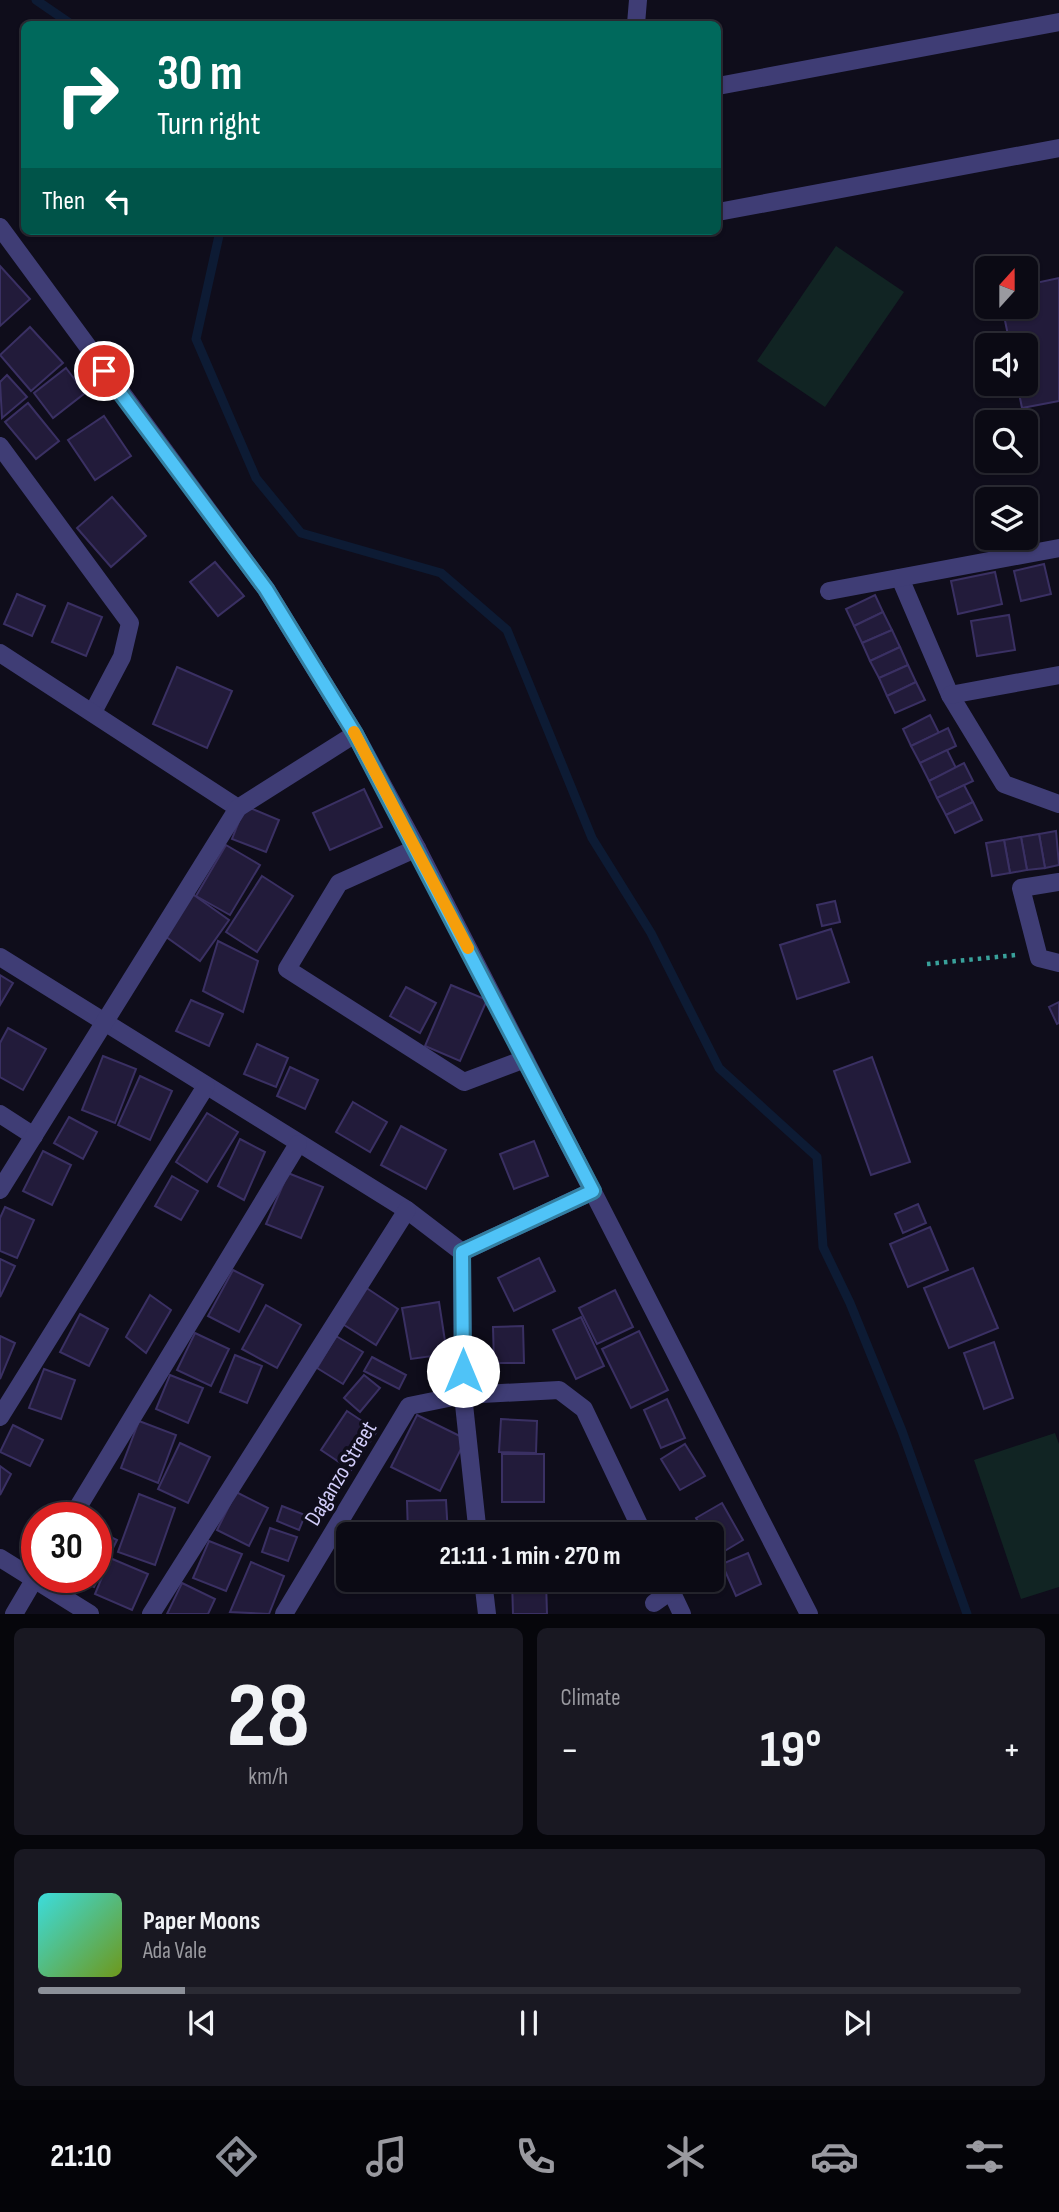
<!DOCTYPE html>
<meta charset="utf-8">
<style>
:root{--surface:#0b0a14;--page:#191822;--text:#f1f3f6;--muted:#9a9aa0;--line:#2b2b34;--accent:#8c9099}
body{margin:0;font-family:"Sofia Sans Condensed",sans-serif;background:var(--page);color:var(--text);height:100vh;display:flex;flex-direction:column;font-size:26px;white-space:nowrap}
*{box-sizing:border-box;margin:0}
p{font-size:23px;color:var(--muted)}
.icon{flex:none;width:38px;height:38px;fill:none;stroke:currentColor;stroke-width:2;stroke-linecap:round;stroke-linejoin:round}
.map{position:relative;height:1614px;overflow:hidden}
.panel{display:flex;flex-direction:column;gap:14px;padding:14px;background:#06060b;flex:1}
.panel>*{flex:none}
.hud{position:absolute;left:21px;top:21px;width:700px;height:214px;border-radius:10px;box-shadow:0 2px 5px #0004,0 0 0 2px var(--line);background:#00695c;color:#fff;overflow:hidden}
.needle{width:46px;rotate:21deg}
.controls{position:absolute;left:975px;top:256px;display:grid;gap:14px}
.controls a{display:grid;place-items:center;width:63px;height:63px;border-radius:10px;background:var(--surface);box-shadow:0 2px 5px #0004,0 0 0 2px var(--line);font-size:35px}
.speed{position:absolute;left:21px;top:1502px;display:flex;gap:14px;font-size:35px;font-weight:700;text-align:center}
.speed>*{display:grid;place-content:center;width:91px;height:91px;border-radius:50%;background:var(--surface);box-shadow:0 2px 5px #0004,0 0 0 2px var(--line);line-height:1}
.speed .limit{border:10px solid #d22;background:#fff;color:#111}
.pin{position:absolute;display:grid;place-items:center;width:60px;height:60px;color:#fff;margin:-30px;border:4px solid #fff;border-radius:50%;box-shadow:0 2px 7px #0007}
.me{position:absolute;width:77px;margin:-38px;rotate:0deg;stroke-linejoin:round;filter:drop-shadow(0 0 5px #0008)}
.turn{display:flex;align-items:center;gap:24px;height:147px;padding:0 21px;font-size:32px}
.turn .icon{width:91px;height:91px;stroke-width:2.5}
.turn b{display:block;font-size:49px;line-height:60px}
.then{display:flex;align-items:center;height:66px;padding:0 21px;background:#0003;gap:14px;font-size:26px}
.big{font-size:52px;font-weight:700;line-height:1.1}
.panel .widget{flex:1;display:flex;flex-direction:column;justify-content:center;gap:10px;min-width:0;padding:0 24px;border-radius:10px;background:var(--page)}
.panel .dial{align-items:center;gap:0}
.dial b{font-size:91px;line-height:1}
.song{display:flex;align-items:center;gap:21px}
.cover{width:84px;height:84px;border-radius:10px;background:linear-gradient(135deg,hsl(180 70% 55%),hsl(80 70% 35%))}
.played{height:7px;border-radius:4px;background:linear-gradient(90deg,var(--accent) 15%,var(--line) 15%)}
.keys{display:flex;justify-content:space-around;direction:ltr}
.heat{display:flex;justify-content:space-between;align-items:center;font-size:38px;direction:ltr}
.panel .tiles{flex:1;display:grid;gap:14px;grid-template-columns:1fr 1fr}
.widget:last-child{grid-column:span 2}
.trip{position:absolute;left:336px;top:1522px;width:388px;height:70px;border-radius:10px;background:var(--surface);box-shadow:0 2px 5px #0004,0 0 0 2px var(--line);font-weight:700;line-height:70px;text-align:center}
.tab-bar{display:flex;height:112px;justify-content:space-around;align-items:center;background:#040408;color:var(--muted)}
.tab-bar .icon{width:49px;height:49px}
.tab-bar .current{color:var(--accent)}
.tab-bar b{font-size:32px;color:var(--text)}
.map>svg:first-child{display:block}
</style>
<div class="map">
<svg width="1059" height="1614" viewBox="0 0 1059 1614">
<rect width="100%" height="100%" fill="#0f0d1b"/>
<g fill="#112423">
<polygon points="836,246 904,292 825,407 757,361"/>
<polygon points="1055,1433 1059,1444 1059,1587 1021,1599 974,1460"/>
</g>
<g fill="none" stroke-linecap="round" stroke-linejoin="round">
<g stroke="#0d1b34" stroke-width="9">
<polyline points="36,0 71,24"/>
<polyline points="220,231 196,339 256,478 301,533 441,573 507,630 592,838 651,933 719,1068 817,1157 823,1247 850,1303 902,1431 967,1614"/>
</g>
</g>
<g fill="#221b3a" stroke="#3a3063" stroke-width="2">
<polygon points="0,266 30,299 0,326"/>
<polygon points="1059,278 1059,401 1022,408 1017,383 1026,383 1026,345 1010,345 1002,306 1026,306 1026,285"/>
<polygon points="30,327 63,363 31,391 0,355"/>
<polygon points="66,368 85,393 53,418 34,393"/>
<polygon points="7,375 27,397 2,418 0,382"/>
<polygon points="28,403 59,441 36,459 5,422"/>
<polygon points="104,416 131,456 95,480 68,440"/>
<polygon points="112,497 146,536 111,567 77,528"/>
<polygon points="215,562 244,596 218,616 190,582"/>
<polygon points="1044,564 1051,594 1021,601 1014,571"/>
<polygon points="995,572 1002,604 958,614 951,581"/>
<polygon points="17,594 45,606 32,636 4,624"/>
<polygon points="875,595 883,612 854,626 846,609"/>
<polygon points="68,603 102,617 86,656 52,642"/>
<polygon points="883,612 892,630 862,643 854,626"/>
<polygon points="1009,615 1015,650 977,656 971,621"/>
<polygon points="892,630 900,647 870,661 862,643"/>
<polygon points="900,647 908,665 879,678 870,661"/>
<polygon points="908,665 916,682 887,696 879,678"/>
<polygon points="177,667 232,691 207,748 153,724"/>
<polygon points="916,682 925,700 895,713 887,696"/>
<polygon points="930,715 939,733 911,746 903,729"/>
<polygon points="948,728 956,746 920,763 911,746"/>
<polygon points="947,750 956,768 929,781 920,763"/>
<polygon points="964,763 973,781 937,798 929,781"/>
<polygon points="964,785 973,802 946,815 937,798"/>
<polygon points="364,789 382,827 330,850 313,813"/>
<polygon points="973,802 982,820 955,833 946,815"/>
<polygon points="245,806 279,820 266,852 232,839"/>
<polygon points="1056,831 1059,865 1045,868 1039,834"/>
<polygon points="1039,834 1045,868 1027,870 1021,837"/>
<polygon points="1021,837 1027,870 1010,873 1004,840"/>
<polygon points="1004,840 1010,873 992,876 986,843"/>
<polygon points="226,845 260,865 230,915 196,896"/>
<polygon points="262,876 293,896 257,952 226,932"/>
<polygon points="191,893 229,920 200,961 162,934"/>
<polygon points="835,901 840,922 822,926 817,905"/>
<polygon points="831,929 849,982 797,999 780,945"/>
<polygon points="218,941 258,961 243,1012 203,991"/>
<polygon points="0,975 13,983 0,1005"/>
<polygon points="451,985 487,1000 460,1061 425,1046"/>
<polygon points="406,987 436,1003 420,1033 390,1016"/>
<polygon points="191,1000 223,1014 209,1046 176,1031"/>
<polygon points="1059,1002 1059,1023 1057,1024 1049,1007"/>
<polygon points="8,1028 46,1049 23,1090 0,1077 0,1043"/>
<polygon points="257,1044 288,1058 276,1087 244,1074"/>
<polygon points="103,1056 136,1069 115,1123 82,1110"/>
<polygon points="872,1057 910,1162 871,1175 834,1071"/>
<polygon points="290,1067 318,1080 305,1109 277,1096"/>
<polygon points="140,1076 172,1091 150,1140 118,1125"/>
<polygon points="353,1102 387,1122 370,1152 336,1132"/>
<polygon points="207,1113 238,1132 207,1182 176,1162"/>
<polygon points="69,1117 97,1132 83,1159 54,1143"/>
<polygon points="401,1126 446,1150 426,1189 381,1165"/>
<polygon points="240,1139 265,1152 244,1200 218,1186"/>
<polygon points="534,1141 548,1176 514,1189 500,1154"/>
<polygon points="43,1151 71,1165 52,1205 23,1191"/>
<polygon points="288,1173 323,1187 301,1238 266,1224"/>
<polygon points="172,1176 198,1191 181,1220 155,1206"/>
<polygon points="918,1204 926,1223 903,1233 895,1214"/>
<polygon points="5,1207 34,1220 17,1258 0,1251 0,1218"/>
<polygon points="930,1227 948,1270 908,1287 890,1244"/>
<polygon points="539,1258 555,1291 514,1311 498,1278"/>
<polygon points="0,1259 15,1266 0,1297"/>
<polygon points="973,1268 998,1328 949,1348 924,1288"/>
<polygon points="233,1270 263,1285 239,1332 208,1316"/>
<polygon points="365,1287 398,1309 376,1345 341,1323"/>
<polygon points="615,1290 633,1327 597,1344 579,1308"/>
<polygon points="150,1295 171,1310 146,1353 126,1337"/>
<polygon points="439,1302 447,1354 411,1359 402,1308"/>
<polygon points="266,1305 301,1325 277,1368 242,1349"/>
<polygon points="80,1314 108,1329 89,1366 60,1352"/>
<polygon points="581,1317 604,1366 576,1379 553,1330"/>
<polygon points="523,1326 524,1363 494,1363 493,1327"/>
<polygon points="639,1331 668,1390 631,1408 602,1349"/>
<polygon points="195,1333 229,1349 211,1386 177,1370"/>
<polygon points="0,1336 15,1343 0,1379"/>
<polygon points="336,1336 363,1352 343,1384 317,1368"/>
<polygon points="994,1342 1013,1398 984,1409 964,1353"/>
<polygon points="235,1355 262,1366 247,1403 220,1392"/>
<polygon points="372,1357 406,1375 399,1389 364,1371"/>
<polygon points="44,1369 75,1380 61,1419 29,1408"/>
<polygon points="170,1375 203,1388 188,1423 156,1409"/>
<polygon points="364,1375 380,1388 360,1412 344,1398"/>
<polygon points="667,1399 685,1438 661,1448 644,1410"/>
<polygon points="347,1411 377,1431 351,1470 321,1450"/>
<polygon points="417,1415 466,1439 440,1491 391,1467"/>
<polygon points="501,1419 537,1421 536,1453 499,1452"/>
<polygon points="139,1421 176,1435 158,1483 121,1468"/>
<polygon points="13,1425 43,1440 30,1466 0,1452"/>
<polygon points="180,1443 210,1457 188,1503 158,1489"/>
<polygon points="685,1444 705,1476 680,1490 661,1459"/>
<rect x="502" y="1454" width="42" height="48"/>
<polygon points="0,1466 11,1474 0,1495"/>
<polygon points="236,1492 268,1508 249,1546 217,1530"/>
<polygon points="139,1494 175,1508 155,1565 118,1552"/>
<polygon points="446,1500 448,1535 408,1535 407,1501"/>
<polygon points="722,1503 743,1540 718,1555 712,1545 712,1535 706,1535 696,1518"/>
<polygon points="282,1506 305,1515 299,1530 277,1521"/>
<polygon points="270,1528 297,1537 288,1561 262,1552"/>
<polygon points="96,1530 117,1540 94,1587 72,1577 96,1577"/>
<polygon points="209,1541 242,1554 226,1591 193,1578"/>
<polygon points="748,1553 761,1584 736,1596 722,1564"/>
<polygon points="110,1558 148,1574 132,1610 95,1594"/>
<polygon points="251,1562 284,1576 269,1614 230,1612"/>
<polygon points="411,1580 449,1580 449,1593 412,1593"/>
<polygon points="512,1581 546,1581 547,1614 513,1614"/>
<polygon points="182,1583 215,1599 208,1614 167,1614"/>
</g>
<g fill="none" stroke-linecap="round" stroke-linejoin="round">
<polyline stroke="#39a19b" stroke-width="4.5" stroke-dasharray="3.5 5" stroke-linecap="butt" points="927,964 1016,955"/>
<g stroke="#3f3d75" stroke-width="18">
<polyline points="636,24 638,0"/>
<polyline points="718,86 1059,22"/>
<polyline points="718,212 1059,148"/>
<polyline points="0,227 266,589 355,734 417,848 809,1614"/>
<polyline points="0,446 130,623 122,657 93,712"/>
<polyline points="900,578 950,695 1004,784 1059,804"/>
<polyline points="829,591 1059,548"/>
<polyline points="0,653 238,808"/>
<polyline points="950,695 1059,675"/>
<polyline points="417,848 339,883 287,969 464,1082 525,1059"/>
<polyline points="1059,882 1021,888 1039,958 1059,963"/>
<polyline points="0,957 407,1210 462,1252"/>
<polyline points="0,1114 34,1136"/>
<polyline points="0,1190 238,808 355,734"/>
<polyline points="462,1252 463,1395 478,1535"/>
<polyline points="462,1252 593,1191"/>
<polyline points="0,1417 206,1086"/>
<polyline points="72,1517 298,1144"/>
<polyline points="0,1558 90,1614"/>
<polyline points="483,1580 487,1614"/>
<polyline points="666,1580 682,1614"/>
<polyline points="654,1603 671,1591"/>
<polyline points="14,1614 37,1575"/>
<polyline points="151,1614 407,1210"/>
<polyline points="284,1614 409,1406 463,1395 559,1390 584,1409 644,1535"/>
</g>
</g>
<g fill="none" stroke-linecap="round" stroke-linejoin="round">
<g stroke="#337fa1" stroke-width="18">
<polyline id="route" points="104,371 266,589 355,734 593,1191 462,1252 463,1371"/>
</g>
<use href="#route" stroke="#4fc3f7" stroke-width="12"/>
<polyline stroke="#f59e0b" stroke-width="12" points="354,732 468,948"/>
</g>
<g text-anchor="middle" stroke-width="7" stroke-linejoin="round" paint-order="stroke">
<g font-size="23" fill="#d2cdf9" stroke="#0f0d1b">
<text transform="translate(340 1473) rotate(-59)" y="8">Daganzo Street</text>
</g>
</g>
</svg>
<div class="controls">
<a><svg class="needle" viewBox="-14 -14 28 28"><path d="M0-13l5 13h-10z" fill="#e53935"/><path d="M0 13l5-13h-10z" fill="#9a9aa0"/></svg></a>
<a><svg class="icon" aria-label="sound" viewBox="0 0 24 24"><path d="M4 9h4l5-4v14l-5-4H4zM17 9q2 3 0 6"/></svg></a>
<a><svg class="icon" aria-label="search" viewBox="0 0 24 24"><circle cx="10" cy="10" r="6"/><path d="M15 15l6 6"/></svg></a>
<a><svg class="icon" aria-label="layers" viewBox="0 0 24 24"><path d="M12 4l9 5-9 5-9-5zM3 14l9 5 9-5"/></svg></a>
</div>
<div class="speed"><div class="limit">30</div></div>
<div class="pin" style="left:104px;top:371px;background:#d93025"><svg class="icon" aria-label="arrive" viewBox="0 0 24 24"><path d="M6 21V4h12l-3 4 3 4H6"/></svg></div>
<svg class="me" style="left:463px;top:1371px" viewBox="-20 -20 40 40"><circle r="19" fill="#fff"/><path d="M0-13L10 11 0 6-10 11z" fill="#4fc3f7"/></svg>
<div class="trip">21:11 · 1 min · 270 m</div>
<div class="hud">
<div class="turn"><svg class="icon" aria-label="right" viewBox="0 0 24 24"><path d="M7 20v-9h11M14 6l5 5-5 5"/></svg><div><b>30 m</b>Turn right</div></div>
<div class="then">Then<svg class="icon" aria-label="left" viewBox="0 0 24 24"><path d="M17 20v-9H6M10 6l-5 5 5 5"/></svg></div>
</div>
</div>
<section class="panel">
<div class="tiles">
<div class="widget dial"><b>28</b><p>km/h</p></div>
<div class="widget"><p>Climate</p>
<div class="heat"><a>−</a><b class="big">19°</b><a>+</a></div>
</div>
<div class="widget">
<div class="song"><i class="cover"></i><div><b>Paper Moons</b><p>Ada Vale</p></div></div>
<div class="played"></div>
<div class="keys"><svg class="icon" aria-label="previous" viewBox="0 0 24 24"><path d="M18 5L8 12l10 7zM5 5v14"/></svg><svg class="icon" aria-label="pause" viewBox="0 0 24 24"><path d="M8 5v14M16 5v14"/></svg><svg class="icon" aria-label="next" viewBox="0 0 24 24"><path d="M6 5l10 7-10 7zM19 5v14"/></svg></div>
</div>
</div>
</section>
<nav class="tab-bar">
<b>21:10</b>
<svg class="icon current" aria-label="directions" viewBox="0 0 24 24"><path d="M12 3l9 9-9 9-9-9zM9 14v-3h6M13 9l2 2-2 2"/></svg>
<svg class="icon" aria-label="music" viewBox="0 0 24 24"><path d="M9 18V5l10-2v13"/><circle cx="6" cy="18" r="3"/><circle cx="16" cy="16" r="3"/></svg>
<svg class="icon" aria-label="phone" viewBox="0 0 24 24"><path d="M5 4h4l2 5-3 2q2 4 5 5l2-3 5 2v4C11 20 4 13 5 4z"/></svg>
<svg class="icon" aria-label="climate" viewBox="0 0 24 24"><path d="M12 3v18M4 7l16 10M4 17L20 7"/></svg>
<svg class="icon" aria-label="car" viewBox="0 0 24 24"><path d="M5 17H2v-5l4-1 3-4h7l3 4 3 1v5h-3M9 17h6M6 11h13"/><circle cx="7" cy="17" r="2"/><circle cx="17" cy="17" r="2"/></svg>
<svg class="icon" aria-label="filters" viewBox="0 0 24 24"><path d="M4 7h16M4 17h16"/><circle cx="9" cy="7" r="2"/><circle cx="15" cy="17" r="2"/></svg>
</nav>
